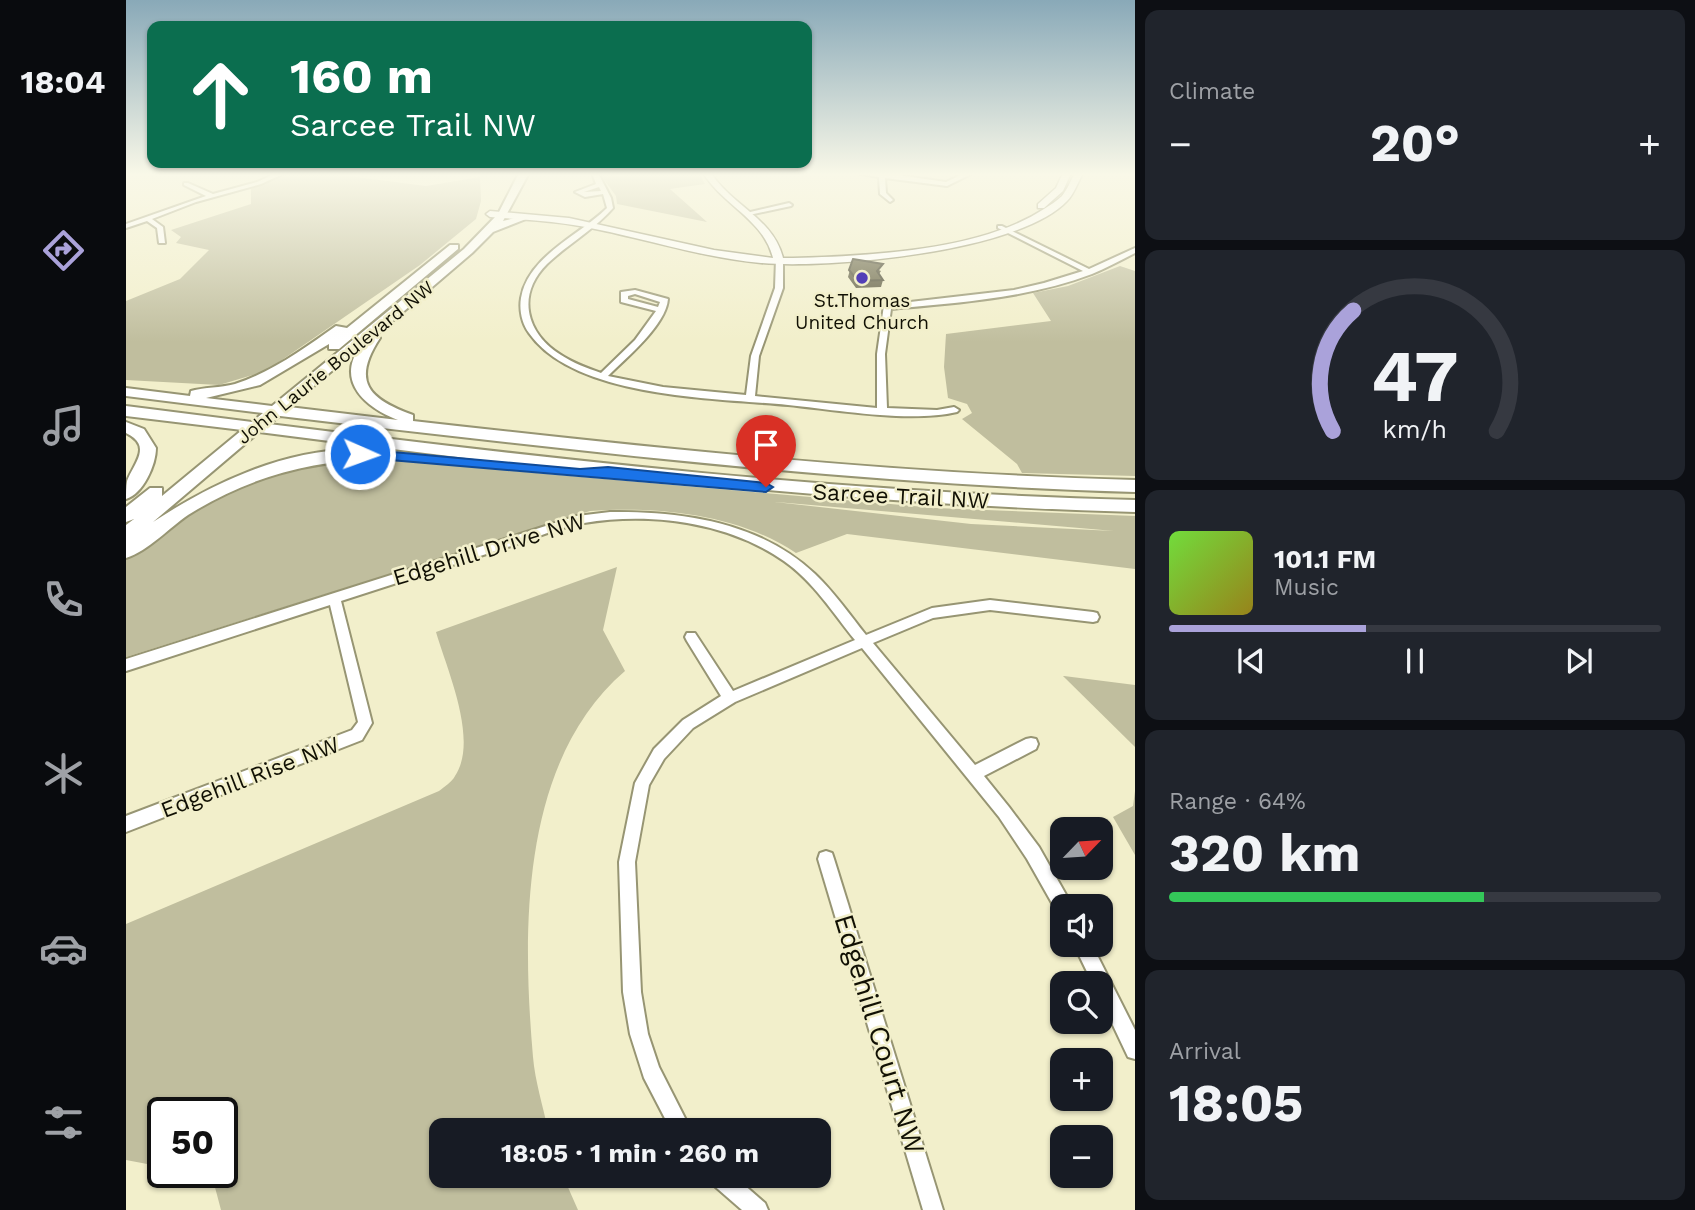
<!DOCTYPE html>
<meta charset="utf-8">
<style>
:root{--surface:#171b24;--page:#20242c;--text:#f1f3f6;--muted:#9ea1a6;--line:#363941;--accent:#aaa2da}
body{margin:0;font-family:"Work Sans",sans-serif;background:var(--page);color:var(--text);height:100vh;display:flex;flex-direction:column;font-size:26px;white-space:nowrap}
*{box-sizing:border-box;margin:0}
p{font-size:23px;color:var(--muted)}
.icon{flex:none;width:38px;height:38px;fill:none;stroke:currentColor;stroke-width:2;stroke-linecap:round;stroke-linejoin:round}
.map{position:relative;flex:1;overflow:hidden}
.drawer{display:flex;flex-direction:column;gap:10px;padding:10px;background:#0d0f14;width:560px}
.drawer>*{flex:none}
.banner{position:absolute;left:21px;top:21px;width:665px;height:147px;border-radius:14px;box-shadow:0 2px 5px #0004;background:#0b6e4f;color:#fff;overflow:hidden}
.needle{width:46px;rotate:65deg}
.buttons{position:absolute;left:924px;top:817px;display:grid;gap:14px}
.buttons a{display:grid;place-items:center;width:63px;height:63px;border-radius:14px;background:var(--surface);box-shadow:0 2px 5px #0004;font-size:35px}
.speed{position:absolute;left:21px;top:1097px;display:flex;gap:14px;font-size:35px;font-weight:700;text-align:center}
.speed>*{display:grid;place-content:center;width:91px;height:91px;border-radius:50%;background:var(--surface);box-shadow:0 2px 5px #0004;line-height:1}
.speed .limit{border:4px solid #111;border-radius:10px;background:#fff;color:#111}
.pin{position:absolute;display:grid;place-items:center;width:60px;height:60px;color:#fff;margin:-72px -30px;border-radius:50% 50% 50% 0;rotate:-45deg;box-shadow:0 0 7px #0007}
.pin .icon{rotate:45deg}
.me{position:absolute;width:77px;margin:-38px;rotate:92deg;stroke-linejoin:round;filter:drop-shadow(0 0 5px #0008)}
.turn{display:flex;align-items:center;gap:24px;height:147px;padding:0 28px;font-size:32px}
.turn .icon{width:91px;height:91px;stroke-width:2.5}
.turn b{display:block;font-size:49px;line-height:60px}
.big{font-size:52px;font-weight:700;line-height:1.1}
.drawer .card{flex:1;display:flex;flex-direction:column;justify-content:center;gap:10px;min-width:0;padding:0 24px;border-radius:14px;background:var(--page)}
.drawer .dial{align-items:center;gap:0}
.dial svg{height:182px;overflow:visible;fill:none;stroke:var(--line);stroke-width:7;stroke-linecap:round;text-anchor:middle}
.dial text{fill:var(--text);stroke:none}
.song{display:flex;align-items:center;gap:21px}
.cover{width:84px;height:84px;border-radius:10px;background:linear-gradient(135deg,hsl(100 70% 55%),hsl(50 70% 35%))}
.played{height:7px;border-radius:4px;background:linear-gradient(90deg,var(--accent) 40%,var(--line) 40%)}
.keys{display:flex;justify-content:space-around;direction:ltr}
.heat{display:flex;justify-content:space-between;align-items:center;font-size:38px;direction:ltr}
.charge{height:10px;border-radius:5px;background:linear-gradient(90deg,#34c759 64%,var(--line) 0)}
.trip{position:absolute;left:303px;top:1118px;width:402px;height:70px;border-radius:14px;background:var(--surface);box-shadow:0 2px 5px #0004;font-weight:700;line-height:70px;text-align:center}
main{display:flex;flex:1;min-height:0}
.menu{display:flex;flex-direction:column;width:126px;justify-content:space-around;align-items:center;background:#090b0e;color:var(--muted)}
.menu .icon{width:49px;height:49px}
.menu .on{color:var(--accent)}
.menu b{font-size:32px;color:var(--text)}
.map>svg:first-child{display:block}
</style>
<main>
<nav class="menu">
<b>18:04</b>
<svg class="icon on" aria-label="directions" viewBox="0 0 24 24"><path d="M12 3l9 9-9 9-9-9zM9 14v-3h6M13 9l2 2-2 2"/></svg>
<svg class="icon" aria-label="music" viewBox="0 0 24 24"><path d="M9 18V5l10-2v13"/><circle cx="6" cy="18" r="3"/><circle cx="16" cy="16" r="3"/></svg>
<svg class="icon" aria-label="phone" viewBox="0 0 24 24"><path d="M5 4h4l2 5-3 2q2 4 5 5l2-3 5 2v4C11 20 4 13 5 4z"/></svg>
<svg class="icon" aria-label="climate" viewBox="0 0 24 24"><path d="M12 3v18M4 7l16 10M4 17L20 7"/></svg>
<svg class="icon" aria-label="car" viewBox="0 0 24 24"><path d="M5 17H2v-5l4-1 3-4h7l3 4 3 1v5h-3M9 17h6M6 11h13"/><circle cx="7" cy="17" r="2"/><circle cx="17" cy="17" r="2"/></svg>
<svg class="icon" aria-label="filters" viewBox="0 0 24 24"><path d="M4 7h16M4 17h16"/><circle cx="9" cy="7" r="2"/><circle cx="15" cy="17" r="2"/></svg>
</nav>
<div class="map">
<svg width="1009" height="1210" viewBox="0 0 1009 1210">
<rect width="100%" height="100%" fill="#f2efcb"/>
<g fill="#c0be9e" fill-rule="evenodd">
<polygon points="164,173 214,175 300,186 354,177 355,201 350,219 294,265 140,371 93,385 0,380 0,301 54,279 83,250 50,243 55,237 45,230 125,204 125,189"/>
<polygon points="501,173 573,173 579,184 544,189 581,222 491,204 490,196 474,174 498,176"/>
<polygon points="994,266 1009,271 1009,476 896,473 891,464 836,419 846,413 841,404 822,398 818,367 820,334 925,321 907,293 942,286"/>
<path d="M241 458 810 508 1009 516V569L721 534 670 553C612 514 532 506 464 511L0 657V557L63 509 162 466ZM649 502H650L988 531 845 524Z"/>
<path d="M491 567 477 630 499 671C394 761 396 930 407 1057 409 1081 417 1106 422 1130H315V1176H437L452 1210H95L86 1176 68 1173 96 1172V1113H37V1167L0 1160V924L313 791C318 787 326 782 329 776 353 740 321 670 310 632Z"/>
<polygon points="938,676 1009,685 1009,747 937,676"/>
<polygon points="1009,791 1009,855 987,817 1007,806"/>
</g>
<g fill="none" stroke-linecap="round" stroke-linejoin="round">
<g stroke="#979573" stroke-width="4">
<g id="minor">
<polygon points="151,173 159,173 135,184 70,202 26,219 37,227 39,243 33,243 31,228 21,221 0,228 0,224 80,196 58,185 58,183 62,183 87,194 131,182"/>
<path d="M466 173H472L485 198 487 208C468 230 442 244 421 264 390 295 400 333 435 355 447 363 461 368 475 373L509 340 530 311 495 302V292L509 290 542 299C540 325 501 357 482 376L537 387 620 395 625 356 649 288 650 259 657 261V288L633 356 629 396 751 408V354L758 305 888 290 918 283 957 271 872 228V226H876L963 269 1009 248V253C995 260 980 268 966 274 903 298 832 303 765 309L759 354 761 408 811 410 828 407 833 410 831 412C784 423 711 410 662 405 589 398 448 398 403 333 396 324 393 310 395 298 402 256 454 235 481 208L477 194 459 197 449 192 470 184ZM473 187 475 191 458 192ZM509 294 534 302 532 307 502 299V296Z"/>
<polygon points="729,173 758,173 820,182 839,173 847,173 821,186 759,178 760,193 767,200 764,202 754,194 753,177"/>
<polygon points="663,203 666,205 665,206 623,215 620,213"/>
<path d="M484 512C556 511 634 522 689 574 708 592 724 615 740 635L806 608 864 600 967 612 971 613 973 617 971 621 967 622 864 610 807 618 747 643 849 765 900 739 905 738 910 739 912 744 910 749 858 776 883 807 913 847 943 900 945 906H936V914L931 912 901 859 873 817 736 648 609 702 567 728 538 759 523 785 509 862 515 992 522 1034 533 1067 565 1130H545L518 1078 504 1034 497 992 493 862 509 783 528 749 557 720 595 696 561 641 559 637 561 633H569L607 691 729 640C707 613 687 581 658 561 602 522 525 512 458 523 433 527 407 539 382 547 326 565 271 583 215 601L246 723 236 740 0 832V816L226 730 232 722 204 605 0 671V659L451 516Z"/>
<polygon points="700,851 706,853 708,859 817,1210 797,1210 692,859 694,853"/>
<polygon points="948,945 966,945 1009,1030 1009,1059 1002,1057 975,1000 975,984 967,984"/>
<polygon points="582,1176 608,1176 639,1203 642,1210 616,1210 585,1183"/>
</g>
</g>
<g stroke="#979573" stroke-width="3">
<g id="tertiary">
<path d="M577 173H585C606 206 647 218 657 258H667C743 256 854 251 918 209 924 205 931 201 936 196 941 190 945 180 949 173H957C952 182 948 194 941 201 893 252 704 269 635 263 579 258 524 240 469 229 434 221 399 220 364 217L360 214 364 211 443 218 588 250 647 258C638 220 597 205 577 173Z"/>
<polygon points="937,173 945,173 937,191 918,208 912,208 912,204 930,188"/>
</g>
</g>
<g stroke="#979573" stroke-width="4">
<g id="secondary">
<path d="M393 173H403L377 221 400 215V219L367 232 346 253 250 335 254 338C225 382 243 399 287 415V421C527 448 767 474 1009 480V492C723 484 438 449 154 416L143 424C431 460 718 493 1009 500V512C715 504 425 470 133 432L27 522C88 482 155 451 229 449 239 449 252 446 259 454L251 459C182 461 121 478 62 515 43 528 22 551 0 558V525L8 519 0 522V507L24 488H36V496L116 430 0 416V406L126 422 137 413 0 396V388L64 396 65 391C79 387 94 388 109 384 146 372 179 348 210 326L221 328 324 245H332V249L213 349H203V344L134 385 80 398 146 406 338 249 372 214ZM233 348C210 383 241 408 272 420L163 407Z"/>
<path d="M0 422 18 429 30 448C30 465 17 494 0 499 0 494 0 486 1 481 8 463 27 446 0 433Z"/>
</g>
</g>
<use href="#minor" fill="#fff" fill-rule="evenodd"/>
<use href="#tertiary" fill="#fff" fill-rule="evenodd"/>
<use href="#secondary" fill="#fff" fill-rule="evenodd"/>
</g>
<polygon fill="#565339" points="727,259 755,271 753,274 757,280 755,287 730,288 722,277"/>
<polygon fill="#646142" stroke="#46442e" stroke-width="2" points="727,259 757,264 751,271 757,280 732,281 723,270"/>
<linearGradient id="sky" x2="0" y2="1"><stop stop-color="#89a9b8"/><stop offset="0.51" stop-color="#f9f8e8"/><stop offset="1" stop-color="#f9f8e8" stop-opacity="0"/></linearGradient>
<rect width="1009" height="342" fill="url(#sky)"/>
<polygon fill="#1a73e8" stroke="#114b97" stroke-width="2" points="234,449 454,469 482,467 640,483 647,487 640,492 229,457 227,454"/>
<circle fill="#533fb7" stroke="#f2efcb" stroke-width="2.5" cx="736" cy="278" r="7"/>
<g text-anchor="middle" stroke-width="5" stroke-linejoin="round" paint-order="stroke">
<g font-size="19" fill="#111004" stroke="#f2efcb">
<text x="736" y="307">St.Thomas<tspan x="736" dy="22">United Church</tspan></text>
</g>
<g font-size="19" fill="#111004" stroke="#f2efcb">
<text transform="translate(209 362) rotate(-39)" y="7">John Laurie Boulevard NW</text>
</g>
<g font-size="23" fill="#111004" stroke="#f2efcb">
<text transform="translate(775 496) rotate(3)" y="8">Sarcee Trail NW</text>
<text transform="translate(363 549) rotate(-17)" y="8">Edgehill Drive NW</text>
<text transform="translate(124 777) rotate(-21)" y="8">Edgehill Rise NW</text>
</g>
<g font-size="28" fill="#111004" stroke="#f2efcb">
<text transform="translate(754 1034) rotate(73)" y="10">Edgehill Court NW</text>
</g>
</g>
</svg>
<div class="buttons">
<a><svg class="needle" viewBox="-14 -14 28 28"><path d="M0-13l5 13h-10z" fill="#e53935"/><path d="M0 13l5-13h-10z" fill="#9ea1a6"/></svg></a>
<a><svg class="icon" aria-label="sound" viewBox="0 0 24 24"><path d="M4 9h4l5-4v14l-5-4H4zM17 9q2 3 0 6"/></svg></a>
<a><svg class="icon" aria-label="search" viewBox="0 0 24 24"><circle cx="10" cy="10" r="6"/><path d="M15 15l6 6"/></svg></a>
<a>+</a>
<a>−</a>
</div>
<div class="speed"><div class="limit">50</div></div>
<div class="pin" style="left:640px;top:487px;background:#d93025"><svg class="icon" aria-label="arrive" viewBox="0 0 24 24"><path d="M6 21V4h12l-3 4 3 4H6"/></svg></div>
<svg class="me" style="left:234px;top:454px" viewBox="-20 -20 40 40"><circle r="17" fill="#1a73e8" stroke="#fff" stroke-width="3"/><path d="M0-11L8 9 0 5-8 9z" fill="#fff"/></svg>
<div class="trip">18:05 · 1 min · 260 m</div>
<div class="banner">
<div class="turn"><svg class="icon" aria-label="ahead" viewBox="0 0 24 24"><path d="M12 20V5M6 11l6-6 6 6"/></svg><div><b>160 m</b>Sarcee Trail NW</div></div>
</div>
</div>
<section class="drawer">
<div class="card"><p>Climate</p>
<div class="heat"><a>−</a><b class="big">20°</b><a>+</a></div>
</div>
<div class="card dial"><svg viewBox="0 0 100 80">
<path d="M14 69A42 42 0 1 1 86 69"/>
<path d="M14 69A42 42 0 0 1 23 16" stroke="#aaa2da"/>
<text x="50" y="56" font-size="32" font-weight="700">47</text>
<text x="50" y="72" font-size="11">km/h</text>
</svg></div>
<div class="card">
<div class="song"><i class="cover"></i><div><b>101.1 FM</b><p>Music</p></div></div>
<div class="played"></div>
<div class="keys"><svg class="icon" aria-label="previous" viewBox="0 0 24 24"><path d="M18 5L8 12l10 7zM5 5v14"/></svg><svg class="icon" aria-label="pause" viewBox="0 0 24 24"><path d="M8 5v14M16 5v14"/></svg><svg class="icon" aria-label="next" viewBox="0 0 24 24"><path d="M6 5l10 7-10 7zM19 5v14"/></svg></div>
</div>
<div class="card"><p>Range · 64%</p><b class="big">320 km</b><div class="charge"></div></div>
<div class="card"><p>Arrival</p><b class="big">18:05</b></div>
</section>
</main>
